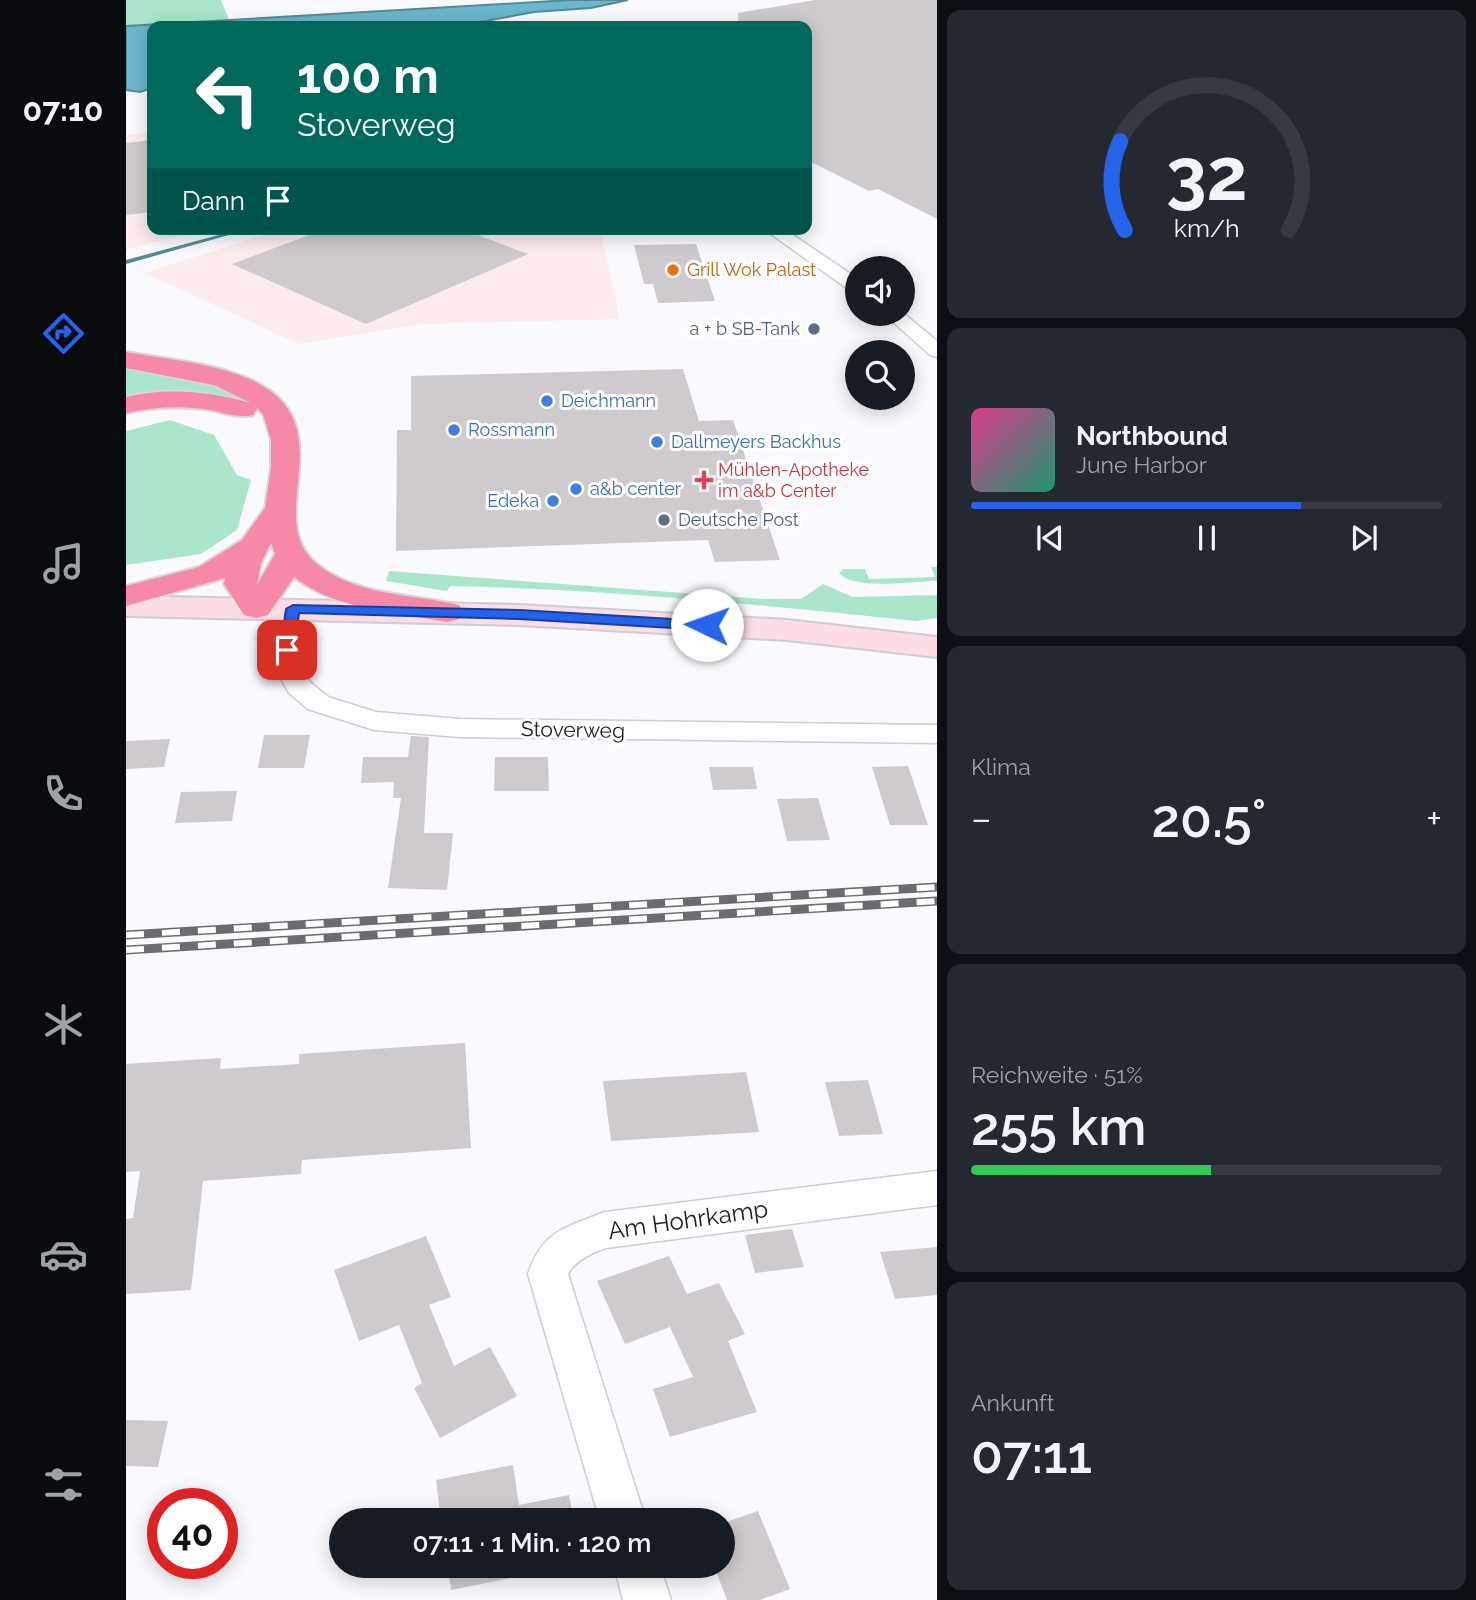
<!DOCTYPE html>
<html lang="de">
<meta charset="utf-8">
<style>
:root{--surface:#171b24;--page:#242831;--text:#f1f3f6;--muted:#9ea1a6;--line:#363941;--accent:#2563eb}
body{margin:0;font-family:Raleway,sans-serif;background:var(--page);color:var(--text);height:100vh;display:flex;flex-direction:column;font-size:26px;white-space:nowrap}
*{box-sizing:border-box;margin:0}
p{font-size:23px;color:var(--muted)}
.icon{flex:none;width:38px;height:38px;fill:none;stroke:currentColor;stroke-width:2;stroke-linecap:round;stroke-linejoin:round}
.map{position:relative;flex:1;overflow:hidden}
.details{display:flex;flex-direction:column;gap:10px;padding:10px;background:#0d0f14;width:539px}
.details>*{flex:none}
.banner{position:absolute;left:21px;top:21px;width:665px;height:214px;border-radius:14px;box-shadow:0 4px 18px #0003;background:#00695c;color:#fff;overflow:hidden}
.fabs{position:absolute;left:719px;top:256px;display:grid;gap:14px}
.fabs a{display:grid;place-items:center;width:70px;height:70px;border-radius:50%;background:var(--surface);box-shadow:0 4px 18px #0003;font-size:35px}
.speed{position:absolute;left:21px;top:1488px;display:flex;gap:14px;font-size:35px;font-weight:700;text-align:center}
.speed>*{display:grid;place-content:center;width:91px;height:91px;border-radius:50%;background:var(--surface);box-shadow:0 4px 18px #0003;line-height:1}
.speed .limit{border:10px solid #d22;background:#fff;color:#111}
.pin{position:absolute;display:grid;place-items:center;width:60px;height:60px;color:#fff;margin:-30px;border-radius:14px;box-shadow:0 4px 10px #0006}
.me{position:absolute;width:77px;margin:-38px;rotate:273deg;stroke-linejoin:round;filter:drop-shadow(0 0 5px #0008)}
.turn{display:flex;align-items:center;gap:24px;height:147px;padding:0 35px;font-size:32px}
.turn .icon{width:91px;height:91px;stroke-width:2.5}
.turn b{display:block;font-size:49px;line-height:60px}
.then{display:flex;align-items:center;height:66px;padding:0 35px;background:#0003;gap:14px;font-size:26px}
.big{font-size:52px;font-weight:600;line-height:1.1}
.details .tile{flex:1;display:flex;flex-direction:column;justify-content:center;gap:10px;min-width:0;padding:0 24px;border-radius:14px;background:var(--page)}
.details .dial{align-items:center;gap:0}
.dial svg{height:182px;overflow:visible;fill:none;stroke:var(--line);stroke-width:7;stroke-linecap:round;text-anchor:middle}
.dial text{fill:var(--text);stroke:none}
.song{display:flex;align-items:center;gap:21px}
.cover{width:84px;height:84px;border-radius:10px;background:linear-gradient(135deg,hsl(330 70% 55%),hsl(160 70% 35%))}
.played{height:7px;border-radius:4px;background:linear-gradient(90deg,var(--accent) 70%,var(--line) 70%)}
.keys{display:flex;justify-content:space-around;direction:ltr}
.heat{display:flex;justify-content:space-between;align-items:center;font-size:38px;direction:ltr}
.charge{height:10px;border-radius:5px;background:linear-gradient(90deg,#34c759 51%,var(--line) 0)}
.trip{position:absolute;left:203px;top:1508px;width:406px;height:70px;border-radius:35px;background:var(--surface);box-shadow:0 4px 18px #0003;font-weight:600;line-height:70px;text-align:center}
main{display:flex;flex:1;min-height:0}
.tabs{display:flex;flex-direction:column;width:126px;justify-content:space-around;align-items:center;background:#090b0e;color:var(--muted)}
.tabs .icon{width:49px;height:49px}
.tabs .current{color:var(--accent)}
.tabs b{font-size:32px;color:var(--text)}
.map>svg:first-child{display:block}
</style>
<main>
<nav class="tabs">
<b>07:10</b>
<svg class="icon current" aria-label="directions" viewBox="0 0 24 24"><path d="M12 3l9 9-9 9-9-9zM9 14v-3h6M13 9l2 2-2 2"/></svg>
<svg class="icon" aria-label="music" viewBox="0 0 24 24"><path d="M9 18V5l10-2v13"/><circle cx="6" cy="18" r="3"/><circle cx="16" cy="16" r="3"/></svg>
<svg class="icon" aria-label="phone" viewBox="0 0 24 24"><path d="M5 4h4l2 5-3 2q2 4 5 5l2-3 5 2v4C11 20 4 13 5 4z"/></svg>
<svg class="icon" aria-label="climate" viewBox="0 0 24 24"><path d="M12 3v18M4 7l16 10M4 17L20 7"/></svg>
<svg class="icon" aria-label="car" viewBox="0 0 24 24"><path d="M5 17H2v-5l4-1 3-4h7l3 4 3 1v5h-3M9 17h6M6 11h13"/><circle cx="7" cy="17" r="2"/><circle cx="17" cy="17" r="2"/></svg>
<svg class="icon" aria-label="filters" viewBox="0 0 24 24"><path d="M4 7h16M4 17h16"/><circle cx="9" cy="7" r="2"/><circle cx="15" cy="17" r="2"/></svg>
</nav>
<div class="map">
<svg width="811" height="1600" viewBox="0 0 811 1600">
<rect width="100%" height="100%" fill="#fafafe"/>
<g fill="#fcecee">
<polygon points="26,132 26,229 77,229 0,250 0,135"/>
<polygon points="155,229 474,229 494,319 298,324 173,344 19,273"/>
</g>
<g fill="#aae7ca">
<polygon points="0,0 95,0 103,20 0,26"/>
<polygon points="0,365 100,386 130,402 127,405 0,400"/>
<polygon points="44,420 88,435 111,475 125,480 111,530 75,554 0,565 0,431"/>
<path d="M805 567H811V581C787 581 729 591 713 573L717 569H739L743 579 809 577Z"/>
<path d="M263 571 638 599H675L697 584 727 597 811 595V618L790 621C635 605 479 589 324 586L321 591 260 581Z"/>
</g>
<polygon fill="#6cb7cd" stroke="#558a9a" stroke-width="2" points="444,0 502,0 465,8 408,12 333,26 26,26 26,88 14,92 0,90 0,26"/>
<g fill="none" stroke-linecap="round" stroke-linejoin="round">
<polygon fill="#558a9a" fill-rule="evenodd" points="115,229 124,229 0,264 0,260"/>
</g>
<g fill="#cecacd">
<polygon points="689,0 811,0 811,219 752,189 743,191 681,160 681,26 613,26 612,13"/>
<polygon points="26,140 26,212 0,215 0,143"/>
<polygon points="199,229 336,229 402,254 240,324 106,264"/>
<polygon points="570,244 589,301 532,303 527,284 518,284 508,245"/>
<polygon points="557,369 573,421 607,420 654,560 589,562 582,540 270,551 271,430 285,430 285,376"/>
<polygon points="138,735 184,735 178,768 132,768"/>
<polygon points="285,736 303,737 298,833 327,833 321,890 262,888 275,798 267,798 268,782 235,783 237,757 282,757"/>
<polygon points="44,739 38,767 0,769 0,741"/>
<polygon points="369,757 422,757 423,791 368,791"/>
<polygon points="782,766 802,825 764,825 746,767"/>
<polygon points="583,767 627,767 631,789 587,790"/>
<polygon points="111,791 106,821 49,823 55,792"/>
<polygon points="692,798 704,840 661,841 651,799"/>
<polygon points="339,1043 345,1148 176,1160 175,1174 77,1181 65,1290 0,1294 0,1219 7,1218 14,1171 0,1172 0,1064 95,1058 94,1069 173,1064 173,1054"/>
<polygon points="620,1072 633,1132 485,1141 477,1081"/>
<polygon points="742,1080 757,1134 713,1136 699,1082"/>
<polygon points="666,1229 678,1267 629,1273 619,1235"/>
<polygon points="300,1236 325,1297 303,1305 328,1366 364,1347 391,1396 314,1438 288,1388 296,1383 273,1325 233,1341 208,1270"/>
<polygon points="811,1247 811,1295 769,1299 754,1252"/>
<polygon points="543,1256 561,1294 593,1283 619,1334 602,1341 631,1412 544,1437 527,1389 567,1377 544,1327 499,1344 471,1281"/>
<polygon points="0,1420 42,1421 32,1467 0,1466"/>
<polygon points="387,1465 393,1505 443,1495 448,1521 315,1521 310,1480"/>
<polygon points="632,1511 664,1589 634,1600 601,1600 588,1566 597,1566 597,1523"/>
<polygon points="322,1566 445,1566 325,1590"/>
</g>
<g fill="none" stroke-linecap="round" stroke-linejoin="round">
<g stroke="#cdced3" stroke-width="3">
<g id="street">
<polygon points="638,229 658,229 732,279 732,293 726,292"/>
<polygon points="757,313 777,313 811,341 811,357 804,355"/>
<polygon points="167,601 176,604 180,609 174,666 184,682 202,697 250,712 334,719 811,725 811,743 334,737 248,730 182,709 163,693 148,666 154,609 158,604"/>
<path d="M811 1171V1205L480 1248C465 1253 450 1260 442 1274L520 1521H474L402 1274C416 1231 440 1227 479 1212Z"/>
<polygon points="488,1566 534,1566 545,1600 497,1600"/>
</g>
</g>
<g stroke="#cdced3" stroke-width="4">
<polygon id="secondary" points="0,596 393,605 661,620 811,637 811,657 661,640 393,625 0,616"/>
</g>
<g stroke="#d7d7d7" stroke-width="4">
<path id="highway" d="M0 352C43 360 106 364 143 390 210 438 138 521 191 564 230 596 287 594 333 605L338 612 333 619 321 622C271 613 210 610 168 577L142 615 130 618 118 615 98 584 99 578 0 606V586L73 567 116 540 139 508 145 468V440L137 414 128 405 131 409 127 415C111 419 94 411 78 409 51 406 26 407 0 413V397C43 387 84 392 125 403L88 385 0 368ZM145 543 149 554 131 585 135 563Z"/>
</g>
<use href="#street" fill="#fff" fill-rule="evenodd"/>
<use href="#secondary" fill="#fcdce5" fill-rule="evenodd"/>
<use href="#highway" fill="#f689a7" fill-rule="evenodd"/>
<g stroke="#6c6c6e" stroke-width="9">
<g id="rail">
<polyline points="0,935 811,887"/>
<polyline points="0,950 811,901"/>
</g>
</g>
<use href="#rail" stroke="#fff" stroke-width="6" stroke-dasharray="18" stroke-linecap="butt"/>
</g>
<polygon fill="#2563eb" stroke="#184099" stroke-width="2" points="167,605 393,610 581,621 588,625 581,630 393,619 173,613 168,650 161,655 154,650 160,609"/>
<circle fill="#e8710a" stroke="#fff" stroke-width="2.5" cx="547" cy="270" r="7"/>
<g fill="#5c6f8a" stroke="#fff" stroke-width="2.5">
<circle cx="688" cy="329" r="7"/>
<circle cx="538" cy="520" r="7"/>
</g>
<g fill="#3f7fe0" stroke="#fff" stroke-width="2.5">
<circle cx="421" cy="401" r="7"/>
<circle cx="328" cy="430" r="7"/>
<circle cx="531" cy="442" r="7"/>
<circle cx="450" cy="489" r="7"/>
<circle cx="427" cy="501" r="7"/>
</g>
<path fill="#e0444e" stroke="#fff" stroke-width="2.5" d="M574.5 469.5h7v7h7v7h-7v7h-7v-7h-7v-7h7z"/>
<g text-anchor="middle" stroke-width="6" stroke-linejoin="round" paint-order="stroke">
<g font-size="18" fill="#c56008" stroke="#fff" text-anchor="start">
<text x="561" y="276">Grill Wok Palast</text>
</g>
<g font-size="18" fill="#4e5e75" stroke="#fff" text-anchor="end">
<text x="674" y="335">a + b SB-Tank</text>
<text x="552" y="526" text-anchor="start">Deutsche Post</text>
</g>
<g font-size="18" fill="#366cbe" stroke="#fff" text-anchor="start">
<text x="435" y="407">Deichmann</text>
<text x="342" y="436">Rossmann</text>
<text x="545" y="448">Dallmeyers Backhus</text>
<text x="464" y="495">a&amp;b center</text>
<text x="413" y="507" text-anchor="end">Edeka</text>
</g>
<g font-size="18" fill="#be3a42" stroke="#fff" text-anchor="start">
<text x="592" y="476">Mühlen-Apotheke<tspan x="592" dy="21">im a&amp;b Center</tspan></text>
</g>
<g font-size="21" fill="#202022" stroke="#fff">
<text transform="translate(447 730) rotate(1)" y="7">Stoverweg</text>
</g>
<g font-size="24" fill="#202022" stroke="#fff">
<text transform="translate(562 1220) rotate(-8)" y="8">Am Hohrkamp</text>
</g>
</g>
</svg>
<div class="fabs">
<a><svg class="icon" aria-label="sound" viewBox="0 0 24 24"><path d="M4 9h4l5-4v14l-5-4H4zM17 9q2 3 0 6"/></svg></a>
<a><svg class="icon" aria-label="search" viewBox="0 0 24 24"><circle cx="10" cy="10" r="6"/><path d="M15 15l6 6"/></svg></a>
</div>
<div class="speed"><div class="limit">40</div></div>
<div class="pin" style="left:161px;top:650px;background:#d93025"><svg class="icon" aria-label="arrive" viewBox="0 0 24 24"><path d="M6 21V4h12l-3 4 3 4H6"/></svg></div>
<svg class="me" style="left:581px;top:625px" viewBox="-20 -20 40 40"><circle r="19" fill="#fff"/><path d="M0-13L10 11 0 6-10 11z" fill="#2563eb"/></svg>
<div class="trip">07:11 · 1 Min. · 120 m</div>
<div class="banner">
<div class="turn"><svg class="icon" aria-label="left" viewBox="0 0 24 24"><path d="M17 20v-9H6M10 6l-5 5 5 5"/></svg><div><b>100 m</b>Stoverweg</div></div>
<div class="then">Dann<svg class="icon" aria-label="arrive" viewBox="0 0 24 24"><path d="M6 21V4h12l-3 4 3 4H6"/></svg></div>
</div>
</div>
<section class="details">
<div class="tile dial"><svg viewBox="0 0 100 80">
<path d="M14 69A42 42 0 1 1 86 69"/>
<path d="M14 69A42 42 0 0 1 12 30" stroke="#2563eb"/>
<text x="50" y="56" font-size="32" font-weight="700">32</text>
<text x="50" y="72" font-size="11">km/h</text>
</svg></div>
<div class="tile">
<div class="song"><i class="cover"></i><div><b>Northbound</b><p>June Harbor</p></div></div>
<div class="played"></div>
<div class="keys"><svg class="icon" aria-label="previous" viewBox="0 0 24 24"><path d="M18 5L8 12l10 7zM5 5v14"/></svg><svg class="icon" aria-label="pause" viewBox="0 0 24 24"><path d="M8 5v14M16 5v14"/></svg><svg class="icon" aria-label="next" viewBox="0 0 24 24"><path d="M6 5l10 7-10 7zM19 5v14"/></svg></div>
</div>
<div class="tile"><p>Klima</p>
<div class="heat"><a>−</a><b class="big">20.5°</b><a>+</a></div>
</div>
<div class="tile"><p>Reichweite · 51%</p><b class="big">255 km</b><div class="charge"></div></div>
<div class="tile"><p>Ankunft</p><b class="big">07:11</b></div>
</section>
</main>
